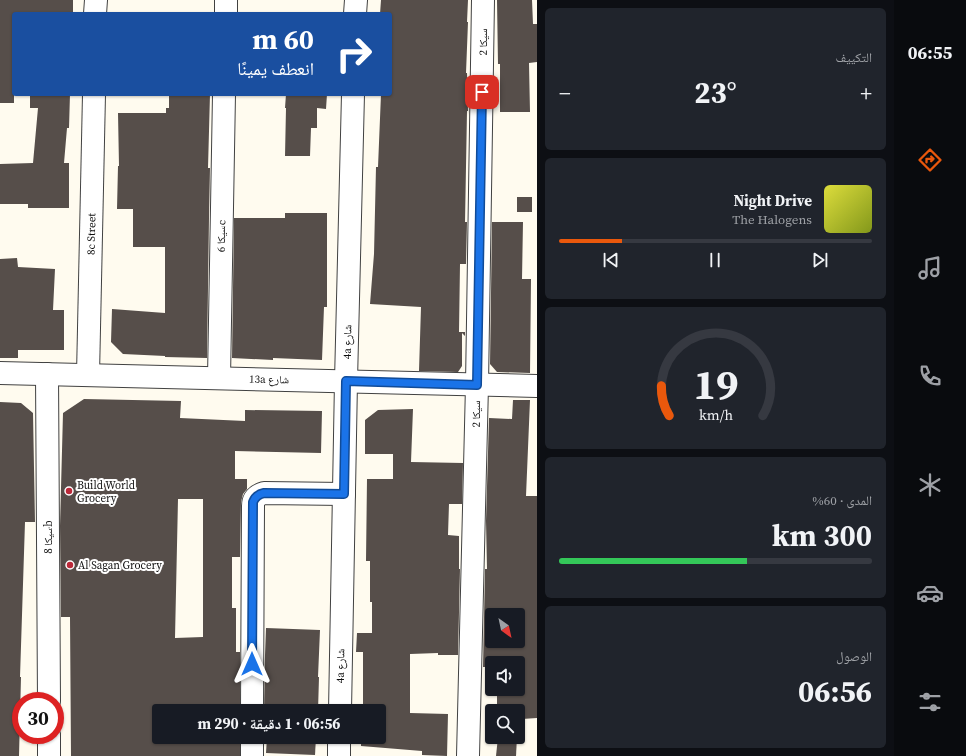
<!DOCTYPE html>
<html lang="ar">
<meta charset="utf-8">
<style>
:root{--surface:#171b24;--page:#20242c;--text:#f1f3f6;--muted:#9ea1a6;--line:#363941;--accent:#ea580c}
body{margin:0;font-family:"Source Serif 4","Noto Naskh Arabic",serif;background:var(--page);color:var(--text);direction:rtl;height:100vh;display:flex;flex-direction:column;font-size:15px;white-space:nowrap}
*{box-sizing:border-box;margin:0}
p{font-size:13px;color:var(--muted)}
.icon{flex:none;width:22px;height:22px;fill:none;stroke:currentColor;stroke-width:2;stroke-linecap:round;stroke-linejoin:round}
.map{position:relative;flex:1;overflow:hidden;direction:ltr}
.details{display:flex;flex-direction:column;gap:8px;padding:8px;background:#0d0f14;width:357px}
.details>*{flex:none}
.guide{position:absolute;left:12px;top:12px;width:380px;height:84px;border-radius:4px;box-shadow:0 1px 3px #0004;direction:rtl;background:#1a4fa0;color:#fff;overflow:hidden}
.needle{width:26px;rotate:147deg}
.buttons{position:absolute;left:485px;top:608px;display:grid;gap:8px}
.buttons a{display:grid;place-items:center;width:40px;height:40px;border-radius:4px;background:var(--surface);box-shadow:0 1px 3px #0004;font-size:20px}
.speed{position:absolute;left:12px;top:692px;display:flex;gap:8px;font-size:20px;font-weight:700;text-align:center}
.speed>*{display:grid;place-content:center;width:52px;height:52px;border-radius:50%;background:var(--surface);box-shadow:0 1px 3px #0004;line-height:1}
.speed .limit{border:6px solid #d22;background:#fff;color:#111}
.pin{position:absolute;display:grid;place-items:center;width:34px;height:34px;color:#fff;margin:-17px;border-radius:8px;box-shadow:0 2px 6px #0006}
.me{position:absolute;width:44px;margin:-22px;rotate:0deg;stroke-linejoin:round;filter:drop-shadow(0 0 3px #0008)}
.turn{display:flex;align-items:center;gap:14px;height:84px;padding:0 12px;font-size:18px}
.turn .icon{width:52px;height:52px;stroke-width:2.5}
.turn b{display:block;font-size:28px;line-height:34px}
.big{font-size:30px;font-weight:700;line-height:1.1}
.details .tile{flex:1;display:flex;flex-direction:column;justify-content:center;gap:6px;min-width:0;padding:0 14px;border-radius:6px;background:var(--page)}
.details .dial{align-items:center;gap:0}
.dial svg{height:104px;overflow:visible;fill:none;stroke:var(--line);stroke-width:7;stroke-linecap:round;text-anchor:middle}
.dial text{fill:var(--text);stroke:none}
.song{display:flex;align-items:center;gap:12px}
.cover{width:48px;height:48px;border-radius:6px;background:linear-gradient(135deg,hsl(60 70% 55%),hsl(70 70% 35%))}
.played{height:4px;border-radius:2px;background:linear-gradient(90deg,var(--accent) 20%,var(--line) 20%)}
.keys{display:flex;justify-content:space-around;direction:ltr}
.heat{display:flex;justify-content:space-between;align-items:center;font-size:22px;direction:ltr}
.charge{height:6px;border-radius:3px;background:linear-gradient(90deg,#34c759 60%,var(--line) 0)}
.trip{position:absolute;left:152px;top:704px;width:234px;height:40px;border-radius:4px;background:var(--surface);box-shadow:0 1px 3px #0004;font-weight:700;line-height:40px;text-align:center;direction:rtl}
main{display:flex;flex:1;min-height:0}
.menu{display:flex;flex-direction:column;width:72px;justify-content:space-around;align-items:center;background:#090b0e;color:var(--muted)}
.menu .icon{width:28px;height:28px}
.menu .selected{color:var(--accent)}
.menu b{font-size:18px;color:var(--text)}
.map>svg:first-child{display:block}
</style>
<main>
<nav class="menu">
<b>06:55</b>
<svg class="icon selected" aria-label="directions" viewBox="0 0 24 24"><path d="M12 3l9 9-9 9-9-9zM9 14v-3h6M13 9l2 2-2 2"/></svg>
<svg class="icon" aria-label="music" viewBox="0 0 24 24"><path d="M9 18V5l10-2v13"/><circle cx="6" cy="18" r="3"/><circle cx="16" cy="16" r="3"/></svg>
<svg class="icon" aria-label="phone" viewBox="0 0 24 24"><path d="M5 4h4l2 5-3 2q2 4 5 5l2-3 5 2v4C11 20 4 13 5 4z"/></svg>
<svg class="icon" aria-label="climate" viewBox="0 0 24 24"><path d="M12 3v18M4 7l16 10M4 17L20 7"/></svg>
<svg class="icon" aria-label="car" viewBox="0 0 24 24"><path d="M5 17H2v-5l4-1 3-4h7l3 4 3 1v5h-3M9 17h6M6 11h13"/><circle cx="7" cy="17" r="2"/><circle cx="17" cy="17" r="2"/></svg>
<svg class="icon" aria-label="filters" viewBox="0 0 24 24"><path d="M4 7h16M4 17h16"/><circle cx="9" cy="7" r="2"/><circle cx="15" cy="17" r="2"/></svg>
</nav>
<section class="details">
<div class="tile"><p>التكييف</p>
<div class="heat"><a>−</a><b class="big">23°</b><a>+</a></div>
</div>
<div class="tile">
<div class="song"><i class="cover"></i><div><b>Night Drive</b><p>The Halogens</p></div></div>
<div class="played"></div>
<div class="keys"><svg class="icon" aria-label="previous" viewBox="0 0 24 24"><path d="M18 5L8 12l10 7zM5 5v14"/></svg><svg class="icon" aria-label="pause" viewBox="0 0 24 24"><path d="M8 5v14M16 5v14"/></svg><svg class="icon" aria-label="next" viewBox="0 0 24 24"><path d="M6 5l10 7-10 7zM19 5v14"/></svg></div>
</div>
<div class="tile dial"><svg viewBox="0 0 100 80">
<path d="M14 69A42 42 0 1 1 86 69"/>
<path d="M14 69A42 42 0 0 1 8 46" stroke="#ea580c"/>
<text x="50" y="56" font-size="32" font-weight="700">19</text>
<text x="50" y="72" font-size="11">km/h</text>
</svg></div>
<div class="tile"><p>المدى · 60%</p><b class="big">300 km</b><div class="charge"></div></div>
<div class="tile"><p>الوصول</p><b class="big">06:56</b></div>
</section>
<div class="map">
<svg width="537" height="756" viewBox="0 0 537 756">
<rect width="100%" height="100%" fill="#fffbef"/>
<g fill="#564e4a" fill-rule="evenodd">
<polygon points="0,0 73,0 73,14 14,14 14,103 0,103"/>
<polygon points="381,0 468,0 467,22 468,22 466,73 467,73 468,111 467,111 465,222 467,222 466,264 460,264 459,332 465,332 465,336 462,333 462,366 458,372 419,371 421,307 370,304 374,254 376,167 378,167 381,94 390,94 390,14 380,14"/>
<polygon points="497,0 532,0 533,24 537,24 537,62 529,63 530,112 500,112 500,64 498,64"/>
<polygon points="30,94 70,94 69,128 67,128 64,163 69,163 69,208 28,208 28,204 0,204 0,164 33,163 38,108 30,108"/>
<polygon points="169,94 210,94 208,168 210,168 209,218 207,358 165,357 165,356 123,354 111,342 112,309 165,313 165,247 133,247 133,209 117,209 118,166 119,166 118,113 166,113 166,108 169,108"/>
<polygon points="286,94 327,94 326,109 317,108 317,128 311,128 310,156 285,156 286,108 285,108"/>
<rect x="517" y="197" width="15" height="15"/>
<polygon points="285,213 327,213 327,307 324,307 322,360 273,358 273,360 232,358 234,218 285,218"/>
<polygon points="492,222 523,222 522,279 531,279 530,373 497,372 490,364"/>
<polygon points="17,258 18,267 55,269 53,310 64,310 64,350 18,350 18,358 0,358 0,259"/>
<path d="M84 399 181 401 180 418 245 421V410L322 411 321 453 235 451V479H247V489L243 494 241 502 240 557H232V608H236V652H240V711H159V737H240V756H71L70 617H61L60 526 63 413ZM178 499H203V637L175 638Z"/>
<path d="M513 400H530L526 496H537V718L522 719V732H518V711H497V689H518V663H492V667H483L485 569H487L486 521 489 418 512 419ZM492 615H518V641H492Z"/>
<polygon points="0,402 21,403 33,413 35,522 25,522 20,677 21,677 19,756 0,756"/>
<polygon points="413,409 411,462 463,463 462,504 449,504 448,535 459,536 459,569 460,569 458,655 438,655 438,653 410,654 410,713 448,714 447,756 422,755 422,751 361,746 361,737 379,737 379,711 363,711 363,652 356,652 357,633 372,633 372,602 370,602 370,561 366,561 367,479 393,479 393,454 365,454 365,420 378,410"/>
<polygon points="266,628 320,630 318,677 319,677 318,711 264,711 265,655"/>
<polygon points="267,737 316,737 315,755 266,753"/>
<polygon points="498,737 517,737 516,756 496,756"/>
</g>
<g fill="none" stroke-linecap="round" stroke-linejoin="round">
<g stroke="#414141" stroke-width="24">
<g id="minor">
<polyline points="95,14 96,0"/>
<polyline points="226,14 226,0"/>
<polyline points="355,14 356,0"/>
<polyline points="0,373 537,386"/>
<polyline points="47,374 49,701"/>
<path id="s1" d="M88 375 94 94"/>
<polyline points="219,378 224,94"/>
<path d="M252 711 253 506C253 499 257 495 264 493L344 494"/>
<polyline points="340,711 346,381 353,94"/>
<polyline points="49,735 49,756"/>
<polyline points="252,756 252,737"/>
<polyline points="339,756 339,737"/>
<polyline points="468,756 477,385 483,0"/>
</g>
</g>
<use href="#minor" stroke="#fff" stroke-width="22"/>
</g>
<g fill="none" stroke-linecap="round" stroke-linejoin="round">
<g stroke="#114b97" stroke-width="10">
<path id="route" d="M252 664 253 502C255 497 259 494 264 493L344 494 346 381 477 385 482 92"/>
</g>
<use href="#route" stroke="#1a73e8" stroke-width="7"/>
</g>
<g fill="#bb2939" stroke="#fff" stroke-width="1.5">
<circle cx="69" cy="491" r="4"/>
<circle cx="70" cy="565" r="4"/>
</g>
<g text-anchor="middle" stroke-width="4" stroke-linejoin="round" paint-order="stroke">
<g font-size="11" fill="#0e0e0e" stroke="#fff">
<text transform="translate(483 42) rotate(-89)" y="4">سيكا 2</text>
<text dy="4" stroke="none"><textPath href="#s1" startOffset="141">8c Street</textPath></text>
<text transform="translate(221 236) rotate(-89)" y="4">سيكا 6c</text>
<text transform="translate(347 342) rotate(-89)" y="4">4a شارع</text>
<text transform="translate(269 379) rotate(1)" y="4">13a شارع</text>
<text transform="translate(476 414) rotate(-89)" y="4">سيكا 2</text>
<text transform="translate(48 537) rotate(-90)" y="4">سيكا 8b</text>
<text transform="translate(340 666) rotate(-89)" y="4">4a شارع</text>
</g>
<g font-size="11" fill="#0e0e0e" stroke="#fff" text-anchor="start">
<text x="77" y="489">Build World<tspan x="77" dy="13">Grocery</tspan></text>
<text x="78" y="569">Al Sagan Grocery</text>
</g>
</g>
</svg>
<div class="buttons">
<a><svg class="needle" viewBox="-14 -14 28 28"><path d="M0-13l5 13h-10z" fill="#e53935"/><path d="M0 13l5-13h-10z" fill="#9ea1a6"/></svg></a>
<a><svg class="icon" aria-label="sound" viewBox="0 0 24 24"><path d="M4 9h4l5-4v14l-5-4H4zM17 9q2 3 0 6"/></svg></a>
<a><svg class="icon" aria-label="search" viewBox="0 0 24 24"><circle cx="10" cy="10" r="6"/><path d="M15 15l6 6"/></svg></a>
</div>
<div class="speed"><div class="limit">30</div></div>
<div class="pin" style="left:482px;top:92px;background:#d93025"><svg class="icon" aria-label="arrive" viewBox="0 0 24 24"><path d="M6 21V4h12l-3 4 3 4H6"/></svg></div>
<svg class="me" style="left:252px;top:664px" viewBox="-20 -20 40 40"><path d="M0-17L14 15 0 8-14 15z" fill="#1a73e8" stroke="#fff" stroke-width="4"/></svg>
<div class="trip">06:56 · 1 دقيقة · 290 m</div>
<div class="guide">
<div class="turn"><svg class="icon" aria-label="right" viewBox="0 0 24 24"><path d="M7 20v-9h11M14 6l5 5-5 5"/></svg><div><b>60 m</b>انعطف يمينًا</div></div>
</div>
</div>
</main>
